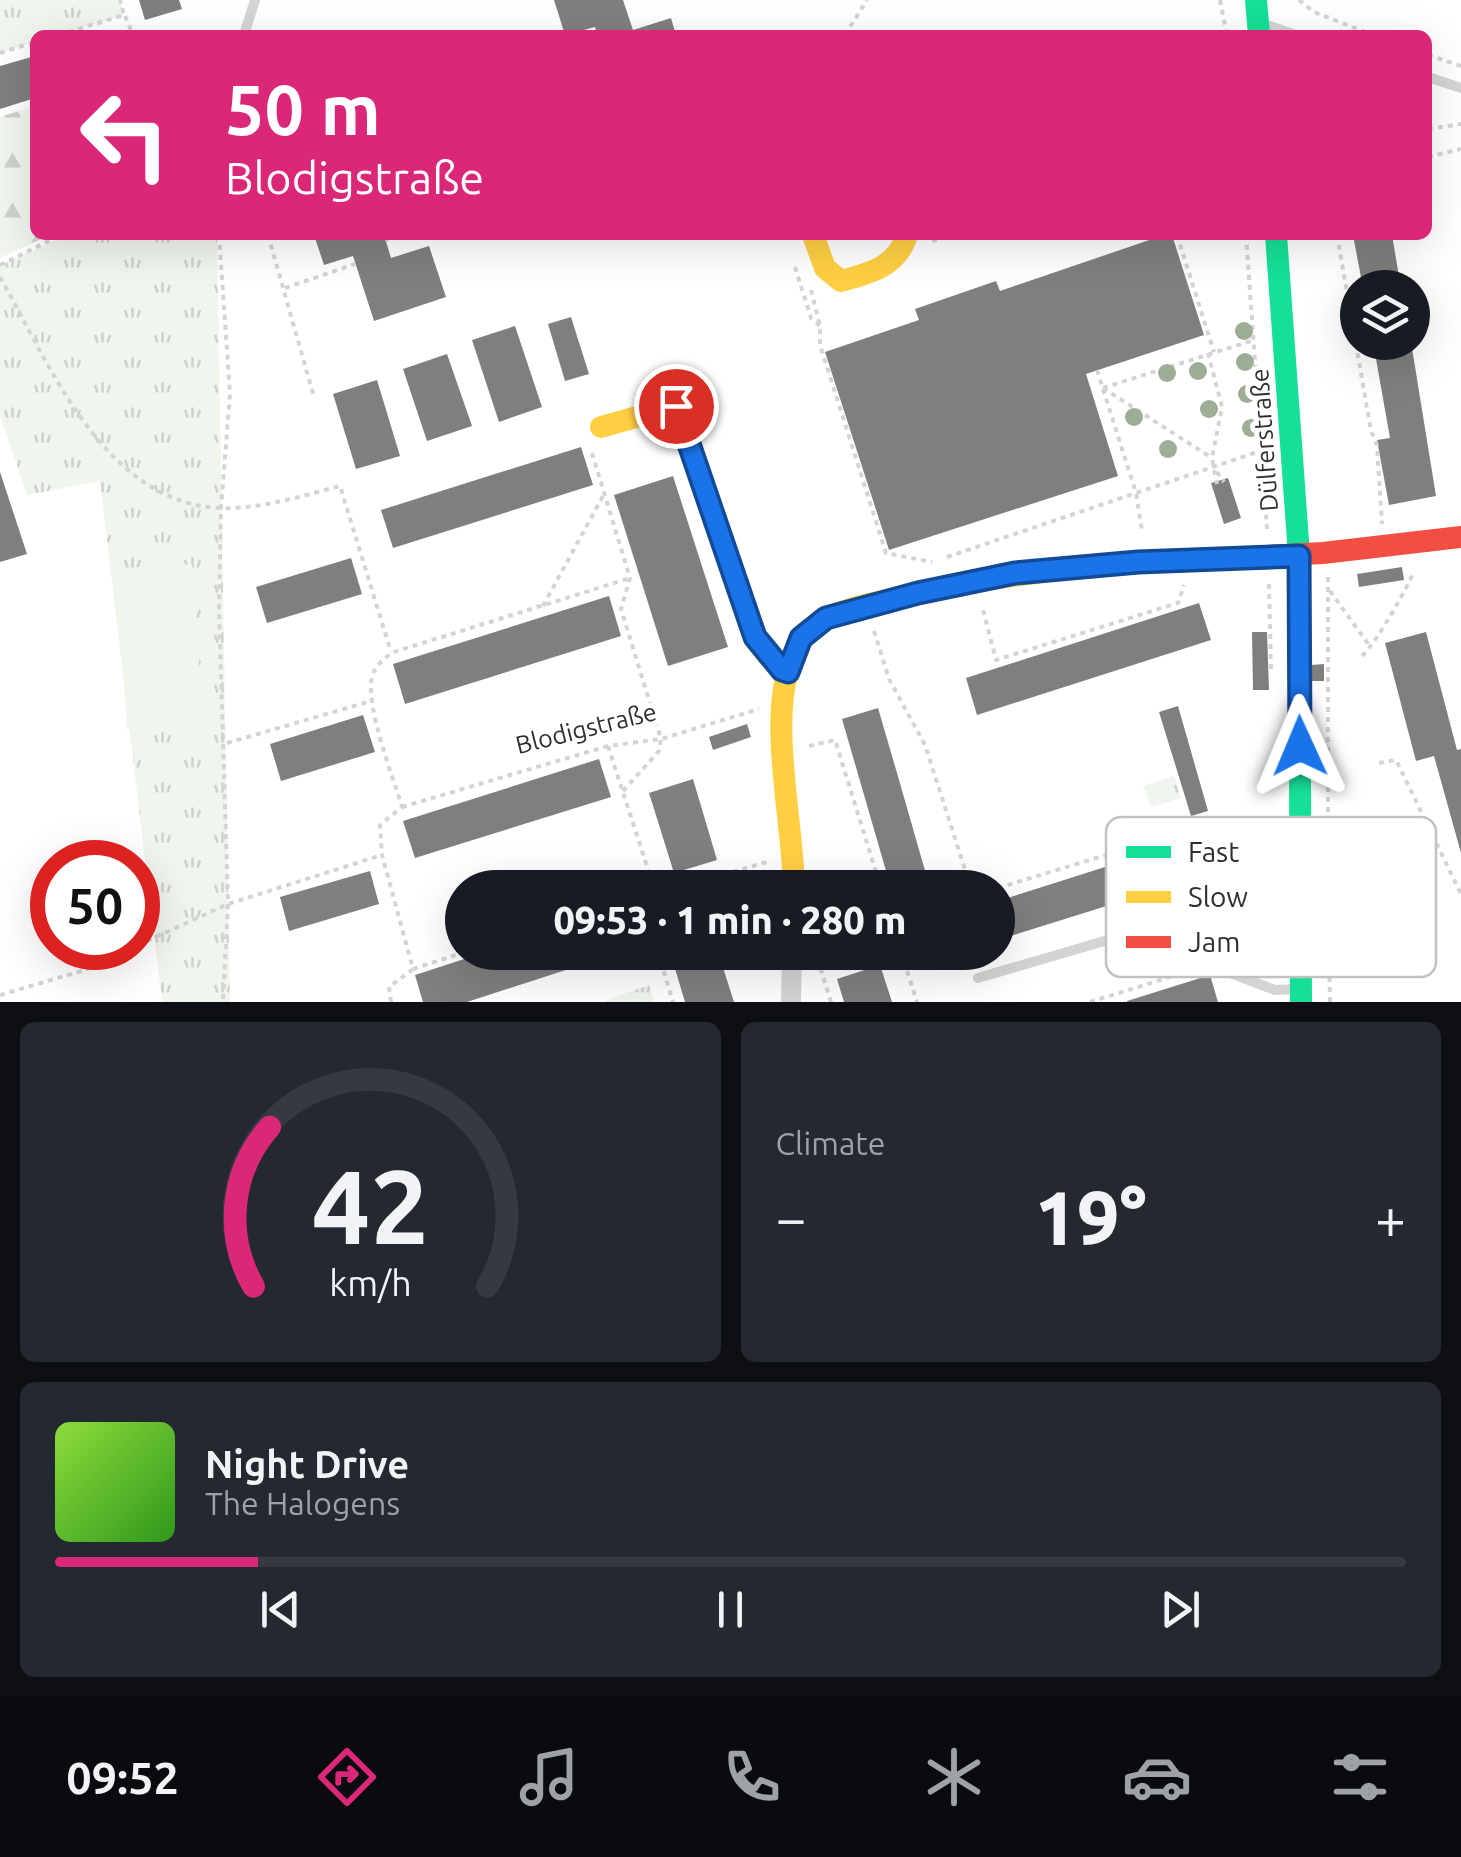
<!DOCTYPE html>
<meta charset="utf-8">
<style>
:root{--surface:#171b24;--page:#242831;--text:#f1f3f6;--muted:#9ea1a6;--line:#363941;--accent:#db2777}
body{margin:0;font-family:Ubuntu,sans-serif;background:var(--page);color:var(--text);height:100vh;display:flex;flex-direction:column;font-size:38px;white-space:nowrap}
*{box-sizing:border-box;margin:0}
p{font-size:32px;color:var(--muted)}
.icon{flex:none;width:55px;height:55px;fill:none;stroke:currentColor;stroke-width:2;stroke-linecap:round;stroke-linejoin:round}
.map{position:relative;height:1002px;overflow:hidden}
.details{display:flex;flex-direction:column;gap:20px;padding:20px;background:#0d0f14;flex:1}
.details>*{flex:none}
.top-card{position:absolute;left:30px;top:30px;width:1402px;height:210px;border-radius:15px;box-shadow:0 10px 40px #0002;background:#db2777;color:#fff;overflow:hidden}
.buttons{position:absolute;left:1340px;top:270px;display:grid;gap:20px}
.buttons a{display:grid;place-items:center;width:90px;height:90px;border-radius:50%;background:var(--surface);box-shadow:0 10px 40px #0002;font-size:50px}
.speed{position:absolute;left:30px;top:840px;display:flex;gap:20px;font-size:50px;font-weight:700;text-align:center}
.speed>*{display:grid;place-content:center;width:130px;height:130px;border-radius:50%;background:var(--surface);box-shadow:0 10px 40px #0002;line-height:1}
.speed .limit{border:15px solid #d22;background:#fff;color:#111}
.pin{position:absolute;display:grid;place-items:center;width:85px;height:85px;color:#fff;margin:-42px;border:5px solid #fff;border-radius:50%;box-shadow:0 2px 10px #0007}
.me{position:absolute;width:110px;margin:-55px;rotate:359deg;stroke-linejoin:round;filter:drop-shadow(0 0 8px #0008)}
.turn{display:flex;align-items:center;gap:35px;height:210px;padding:0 30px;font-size:45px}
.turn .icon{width:130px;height:130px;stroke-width:2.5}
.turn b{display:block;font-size:70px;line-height:85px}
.big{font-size:75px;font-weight:800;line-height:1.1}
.details .card{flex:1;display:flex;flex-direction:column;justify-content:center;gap:15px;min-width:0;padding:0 35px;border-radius:15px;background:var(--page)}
.details .dial{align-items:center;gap:0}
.dial svg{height:260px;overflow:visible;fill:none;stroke:var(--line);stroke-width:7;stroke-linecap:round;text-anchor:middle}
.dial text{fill:var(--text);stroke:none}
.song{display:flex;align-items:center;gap:30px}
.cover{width:120px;height:120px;border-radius:15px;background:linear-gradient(135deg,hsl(90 70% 55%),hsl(110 70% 35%))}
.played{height:10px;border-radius:5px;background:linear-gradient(90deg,var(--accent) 15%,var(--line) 15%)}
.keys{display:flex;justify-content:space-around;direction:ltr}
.heat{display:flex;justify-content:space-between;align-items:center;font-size:55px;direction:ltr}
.details .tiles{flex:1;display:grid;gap:20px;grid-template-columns:1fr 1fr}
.card:last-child{grid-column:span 2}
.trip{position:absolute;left:445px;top:870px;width:570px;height:100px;border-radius:50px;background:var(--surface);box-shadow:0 10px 40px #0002;font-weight:800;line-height:100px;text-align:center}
.menu{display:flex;height:160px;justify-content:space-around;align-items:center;background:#090b0e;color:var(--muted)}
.menu .icon{width:70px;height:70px}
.menu .active{color:var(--accent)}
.menu b{font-size:45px;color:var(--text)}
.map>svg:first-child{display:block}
</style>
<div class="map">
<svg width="1461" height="1002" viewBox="0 0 1461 1002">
<defs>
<pattern id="grass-tufts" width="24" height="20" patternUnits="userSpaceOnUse" patternTransform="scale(2.5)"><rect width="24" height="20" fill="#f0f5ed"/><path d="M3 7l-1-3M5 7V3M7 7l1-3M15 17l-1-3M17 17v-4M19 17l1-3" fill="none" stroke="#ced2cc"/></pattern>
<pattern id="forest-firs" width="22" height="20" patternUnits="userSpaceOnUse" patternTransform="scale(2.5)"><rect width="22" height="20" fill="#f0f5ed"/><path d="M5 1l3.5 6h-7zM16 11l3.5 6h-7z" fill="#ced2cc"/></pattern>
</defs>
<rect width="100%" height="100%" fill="#fff"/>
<g fill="url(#grass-tufts)">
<polygon points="0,0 120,0 124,15 59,35 35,35 35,42 0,53"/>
<polygon points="68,235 217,235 230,1002 162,1002 100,481 27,495 0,415 0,265"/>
<polygon points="1174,776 1181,798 1151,807 1143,786"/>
<polygon points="649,985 654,1002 606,1002 606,1000"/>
</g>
<polygon fill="url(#forest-firs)" points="35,106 35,235 50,235 0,258 0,117"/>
<polygon fill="#f0f5ed" points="192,564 203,724 127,729 116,569"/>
<g fill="#7f7f7f">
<polygon points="139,0 179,0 182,9 145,20"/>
<polygon points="554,0 623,0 633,30 671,18 676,35 597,35 595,27 565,35"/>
<polygon points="35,56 35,98 0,109 0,66"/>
<polygon points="314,235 384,235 391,258 429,246 446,297 374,321 353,256 324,265"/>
<polygon points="1164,235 1172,235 1204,335 1086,374 1118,476 889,550 825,352 919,320 915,309 996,281 1000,291"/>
<polygon points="1353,235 1392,235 1401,288 1363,288"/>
<polygon points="571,317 589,374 565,381 548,324"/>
<polygon points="515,326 542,407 499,422 472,340"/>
<polygon points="1373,342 1411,342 1436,496 1389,505 1377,440 1390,438"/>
<polygon points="447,354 472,426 427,441 403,369"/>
<polygon points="377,380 400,456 356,469 333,394"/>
<polygon points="581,447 593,485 393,548 381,510"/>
<polygon points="0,472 27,554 0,562"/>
<polygon points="673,476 728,647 668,666 614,495"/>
<polygon points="1228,478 1241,518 1224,524 1211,483"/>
<polygon points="351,558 362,594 267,623 256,587"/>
<polygon points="1402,567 1404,580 1359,587 1357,574"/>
<polygon points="609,596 621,636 405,704 393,664"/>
<polygon points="1199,603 1211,640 977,715 966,678"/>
<polygon points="1252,632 1267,632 1269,690 1253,690"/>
<polygon points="1426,632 1457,750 1461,749 1461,853 1434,756 1416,761 1385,643"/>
<polygon points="1324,664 1324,681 1312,681 1311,665"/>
<polygon points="1178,706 1208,811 1191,816 1159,712"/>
<polygon points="878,708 897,773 930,888 891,888 842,719"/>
<polygon points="363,715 375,752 281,781 270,744"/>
<polygon points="747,724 751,737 713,750 709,737"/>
<polygon points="599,759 611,797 415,858 403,821"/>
<polygon points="693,779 717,860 674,873 649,793"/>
<polygon points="1165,848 1177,884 998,940 998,901"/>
<polygon points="370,871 379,904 289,931 280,897"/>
<polygon points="758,873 763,887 724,888 723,884"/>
<polygon points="486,952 618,952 618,953 467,1002 423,1002 415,975"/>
<polygon points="670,952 718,952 734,1002 685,1002"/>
<polygon points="880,965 892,1002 844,1002 837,979"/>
<polygon points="1210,975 1218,1002 1127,1002 1127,1001"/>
</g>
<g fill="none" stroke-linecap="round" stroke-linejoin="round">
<g stroke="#d4d4d4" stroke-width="4" stroke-dasharray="5 5" stroke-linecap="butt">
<polyline points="1220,0 1227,35"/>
<polyline points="1299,0 1314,12 1373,35"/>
<polyline points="125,16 133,35"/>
<polyline points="59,35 124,15 120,0"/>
<polyline points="845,35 867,0"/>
<polyline points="0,53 35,42"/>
<polyline points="1428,55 1461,66"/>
<polyline points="1428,129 1461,124"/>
<polyline points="1428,157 1461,149"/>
<polyline points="219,235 230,394 221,508 219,609 228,904 223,1002"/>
<polyline points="268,235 314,397"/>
<polyline points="1177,235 1214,352"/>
<polyline points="1246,235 1267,529"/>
<polyline points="1337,235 1371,431 1377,445 1382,524"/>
<polyline points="386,241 390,235"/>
<polyline points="932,241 952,235"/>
<polyline points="0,265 61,235"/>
<polyline points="795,267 811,318 820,326"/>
<path d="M0 277C49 363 103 501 218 508 258 510 302 496 340 486L391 652"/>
<polyline points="285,288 355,264"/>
<polyline points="811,290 820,326 820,345 886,553 932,562"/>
<polyline points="1208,353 1222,407 1212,458 1217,484"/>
<polyline points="1097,370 1136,493 1142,531"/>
<polyline points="1103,388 1254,340"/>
<polyline points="1103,388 1212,458"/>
<polyline points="592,453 630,578 621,609 661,739 659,751 623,791"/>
<polyline points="1217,472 1224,482"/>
<polyline points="947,557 1263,450"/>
<polyline points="1328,577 1328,842"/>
<polyline points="1269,584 1271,669"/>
<polyline points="1330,591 1371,648"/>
<polyline points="543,606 603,496"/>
<polyline points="983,610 996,660 1178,603 1184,585"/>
<polyline points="874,631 889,679 925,745 971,888"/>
<path d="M1362 656C1376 643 1407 589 1414 571"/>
<polyline points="227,743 371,701"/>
<polyline points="608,746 654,888"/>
<polyline points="809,746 835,740 881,888"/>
<polyline points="1379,763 1396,760 1461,894"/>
<polyline points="402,807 608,746 661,739 759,709"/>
<polyline points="1191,829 1206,875 1215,874"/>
<polyline points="675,888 767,862"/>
<polyline points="998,888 1227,818"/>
<polyline points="138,945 228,904 382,855"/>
<polyline points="1329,947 1330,1002"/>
<polyline points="658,952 673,1002"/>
<polyline points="901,952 917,1002"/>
<polyline points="1238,957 1273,949"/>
<polyline points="413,969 465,952"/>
<polyline points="0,995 85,970 131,948"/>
<path d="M391 1002 389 987 413 969 382 855 380 825 402 807C393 777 365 705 372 677 375 666 383 660 391 653L630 578"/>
<polyline points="831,1002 818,960 833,952"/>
<polyline points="1090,1002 1186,972"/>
</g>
<g stroke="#d4d4d4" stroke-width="10">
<polyline points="1264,24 1296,35"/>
<polyline points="244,35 255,0"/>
<polyline points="1428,77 1461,88"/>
<polyline points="978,978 1108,940 1150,934 1209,965 1275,990 1299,989"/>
</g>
<polyline stroke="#d4d4d4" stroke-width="20" points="791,1002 792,952"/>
<g stroke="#16e098" stroke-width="22">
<polyline points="1256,0 1259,35"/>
<polyline points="1276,235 1299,555 1301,1002"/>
</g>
<g stroke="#ffcf43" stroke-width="22">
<path d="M813 235 825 268 841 281C870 273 897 267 907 235"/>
<polyline points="601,427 676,406 755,637 767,655 788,672"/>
<path d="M794 888C793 822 768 721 791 661 797 646 803 633 817 624 840 609 869 604 896 598 994 575 1089 564 1190 560"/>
</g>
<polyline stroke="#f24e42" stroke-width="22" points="1190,560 1323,553 1461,537"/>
</g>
<g fill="#9ead95">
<circle cx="1244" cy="331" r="9"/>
<circle cx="1245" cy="362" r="9"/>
<circle cx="1198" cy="371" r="9"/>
<circle cx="1167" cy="373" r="9"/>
<circle cx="1247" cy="394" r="9"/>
<circle cx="1209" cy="409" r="9"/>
<circle cx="1134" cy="417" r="9"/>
<circle cx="1251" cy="428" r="9"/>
<circle cx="1168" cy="449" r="9"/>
</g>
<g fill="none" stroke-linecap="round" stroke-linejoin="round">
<g stroke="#114b97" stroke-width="25">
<polyline id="route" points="676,406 755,637 782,670 788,672 801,638 826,618 918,593 1015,573 1138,562 1299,556 1300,746"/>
</g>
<use href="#route" stroke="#1a73e8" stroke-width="18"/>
</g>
<g text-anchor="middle" stroke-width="10" stroke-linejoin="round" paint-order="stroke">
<g font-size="25" fill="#2f2f2f" stroke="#fff">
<text transform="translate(1264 440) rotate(-94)" y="9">Dülferstraße</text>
<text transform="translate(586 728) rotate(-14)" y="9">Blodigstraße</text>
</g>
</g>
<rect x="1106" y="817" width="330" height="160" rx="15" fill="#fff" stroke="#c1c1c1" stroke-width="2.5"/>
<rect x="1126" y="846" width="45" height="12" fill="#16e098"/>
<rect x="1126" y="891" width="45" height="12" fill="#ffcf43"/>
<rect x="1126" y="936" width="45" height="12" fill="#f24e42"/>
<g font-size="28" fill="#2f2f2f">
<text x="1188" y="862">Fast</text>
<text x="1188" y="907">Slow</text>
<text x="1188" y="952">Jam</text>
</g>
</svg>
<div class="buttons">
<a><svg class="icon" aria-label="layers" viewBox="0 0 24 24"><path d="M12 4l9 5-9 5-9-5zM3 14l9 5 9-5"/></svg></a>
</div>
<div class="speed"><div class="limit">50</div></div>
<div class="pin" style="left:676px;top:406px;background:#d93025"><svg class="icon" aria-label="arrive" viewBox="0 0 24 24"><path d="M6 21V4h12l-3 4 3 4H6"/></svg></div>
<svg class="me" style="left:1300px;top:746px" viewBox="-20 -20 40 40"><path d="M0-17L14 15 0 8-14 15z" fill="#1a73e8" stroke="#fff" stroke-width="4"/></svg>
<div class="trip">09:53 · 1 min · 280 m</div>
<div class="top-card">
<div class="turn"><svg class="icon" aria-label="left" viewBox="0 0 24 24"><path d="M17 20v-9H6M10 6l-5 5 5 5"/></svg><div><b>50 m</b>Blodigstraße</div></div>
</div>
</div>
<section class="details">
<div class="tiles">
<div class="card dial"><svg viewBox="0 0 100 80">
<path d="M14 69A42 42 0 1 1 86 69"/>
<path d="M14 69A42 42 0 0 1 19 20" stroke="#db2777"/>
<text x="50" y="56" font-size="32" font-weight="700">42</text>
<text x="50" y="72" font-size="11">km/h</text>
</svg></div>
<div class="card"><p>Climate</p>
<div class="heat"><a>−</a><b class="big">19°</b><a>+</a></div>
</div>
<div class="card">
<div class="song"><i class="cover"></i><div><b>Night Drive</b><p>The Halogens</p></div></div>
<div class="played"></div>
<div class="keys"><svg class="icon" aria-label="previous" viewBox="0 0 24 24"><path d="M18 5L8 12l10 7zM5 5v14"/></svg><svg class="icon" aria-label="pause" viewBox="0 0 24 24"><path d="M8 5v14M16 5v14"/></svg><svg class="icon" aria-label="next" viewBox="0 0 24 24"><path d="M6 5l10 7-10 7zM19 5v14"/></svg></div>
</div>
</div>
</section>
<nav class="menu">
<b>09:52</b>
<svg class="icon active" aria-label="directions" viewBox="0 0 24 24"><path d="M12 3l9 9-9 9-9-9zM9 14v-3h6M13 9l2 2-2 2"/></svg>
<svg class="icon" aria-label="music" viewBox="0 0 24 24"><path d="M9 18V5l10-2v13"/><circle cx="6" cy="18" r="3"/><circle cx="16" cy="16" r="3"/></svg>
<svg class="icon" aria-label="phone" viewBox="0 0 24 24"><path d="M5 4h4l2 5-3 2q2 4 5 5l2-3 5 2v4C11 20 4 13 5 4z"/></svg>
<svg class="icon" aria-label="climate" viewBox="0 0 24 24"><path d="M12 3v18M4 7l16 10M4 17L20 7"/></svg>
<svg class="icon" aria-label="car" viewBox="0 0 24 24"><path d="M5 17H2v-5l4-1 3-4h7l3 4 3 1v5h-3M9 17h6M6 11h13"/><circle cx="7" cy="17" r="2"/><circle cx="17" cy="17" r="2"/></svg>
<svg class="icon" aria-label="filters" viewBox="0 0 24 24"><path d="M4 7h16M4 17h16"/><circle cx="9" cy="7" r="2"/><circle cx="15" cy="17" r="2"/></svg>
</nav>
